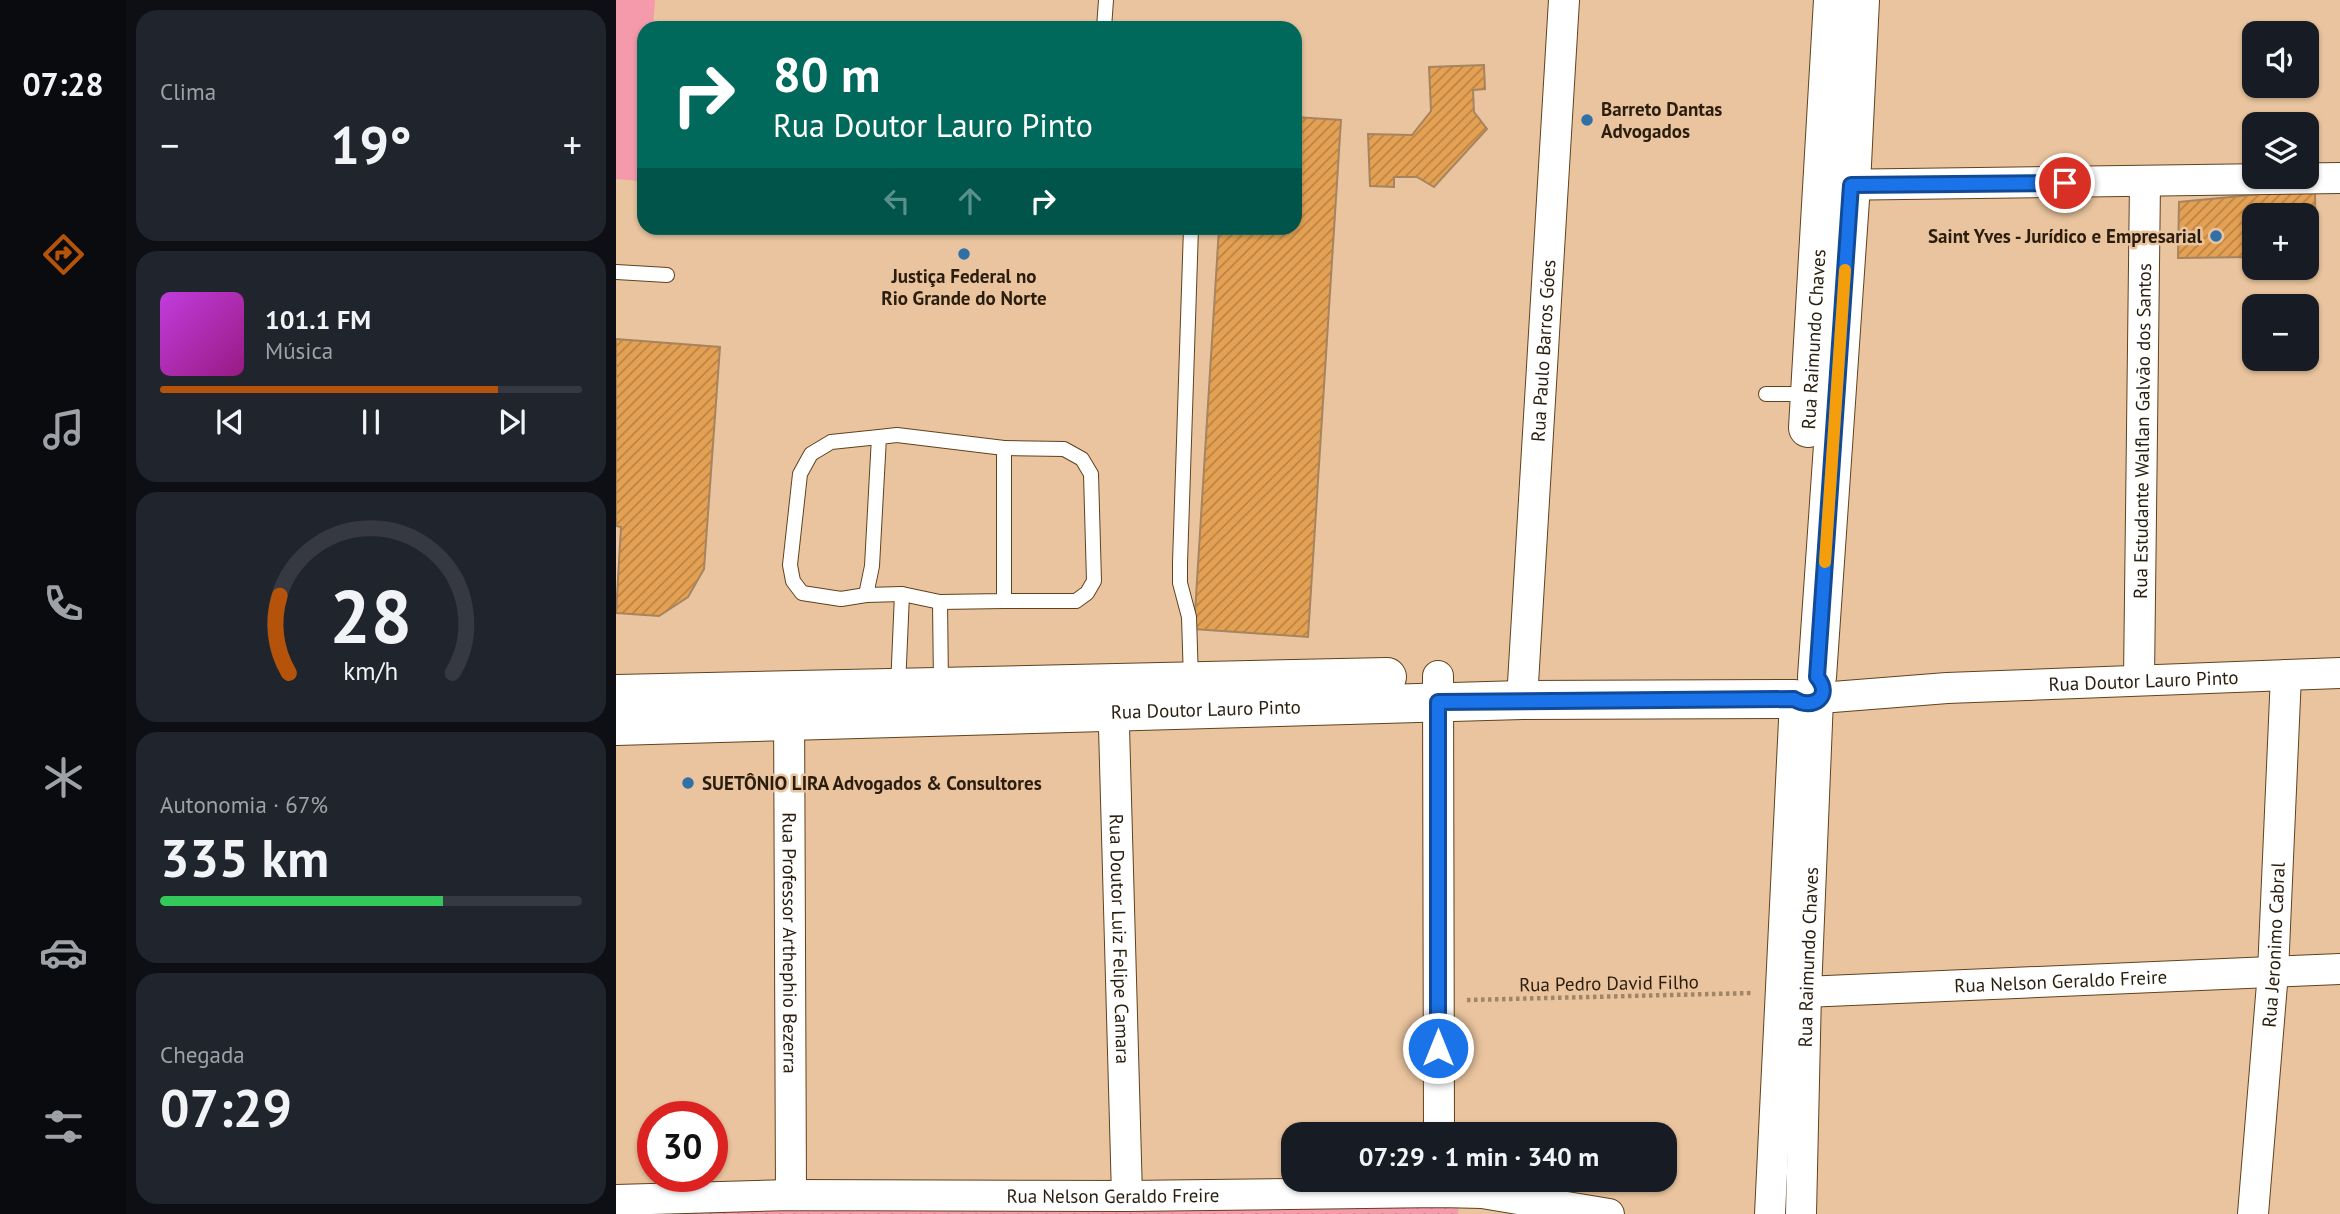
<!DOCTYPE html>
<html lang="pt">
<meta charset="utf-8">
<style>
:root{--surface:#171b24;--page:#20242c;--text:#f1f3f6;--muted:#9ea1a6;--line:#363941;--accent:#b45309}
body{margin:0;font-family:"PT Sans",sans-serif;background:var(--page);color:var(--text);height:100vh;display:flex;flex-direction:column;font-size:26px;white-space:nowrap}
*{box-sizing:border-box;margin:0}
p{font-size:23px;color:var(--muted)}
.icon{flex:none;width:38px;height:38px;fill:none;stroke:currentColor;stroke-width:2;stroke-linecap:round;stroke-linejoin:round}
.map{position:relative;flex:1;overflow:hidden}
.drawer{display:flex;flex-direction:column;gap:10px;padding:10px;background:#0d0f14;width:490px}
.drawer>*{flex:none}
.banner{position:absolute;left:21px;top:21px;width:665px;height:214px;border-radius:21px;box-shadow:0 2px 5px #0004;background:#00695c;color:#fff;overflow:hidden}
.buttons{position:absolute;left:1626px;top:21px;display:grid;gap:14px}
.buttons a{display:grid;place-items:center;width:77px;height:77px;border-radius:14px;background:var(--surface);box-shadow:0 2px 5px #0004;font-size:35px}
.speed{position:absolute;left:21px;top:1101px;display:flex;gap:14px;font-size:35px;font-weight:700;text-align:center}
.speed>*{display:grid;place-content:center;width:91px;height:91px;border-radius:50%;background:var(--surface);box-shadow:0 2px 5px #0004;line-height:1}
.speed .limit{border:10px solid #d22;background:#fff;color:#111}
.pin{position:absolute;display:grid;place-items:center;width:60px;height:60px;color:#fff;margin:-30px;border:4px solid #fff;border-radius:50%;box-shadow:0 2px 7px #0007}
.me{position:absolute;width:77px;margin:-38px;rotate:0deg;stroke-linejoin:round;filter:drop-shadow(0 0 5px #0008)}
.turn{display:flex;align-items:center;gap:24px;height:147px;padding:0 21px;font-size:32px}
.turn .icon{width:91px;height:91px;stroke-width:2.5}
.turn b{display:block;font-size:49px;line-height:60px}
.lanes{display:flex;align-items:center;height:66px;padding:0 21px;background:#0003;justify-content:center;gap:35px;direction:ltr}
.lanes .off{opacity:.35}
.big{font-size:52px;font-weight:700;line-height:1.1}
.drawer .card{flex:1;display:flex;flex-direction:column;justify-content:center;gap:10px;min-width:0;padding:0 24px;border-radius:21px;background:var(--page)}
.drawer .dial{align-items:center;gap:0}
.dial svg{height:182px;overflow:visible;fill:none;stroke:var(--line);stroke-width:7;stroke-linecap:round;text-anchor:middle}
.dial text{fill:var(--text);stroke:none}
.song{display:flex;align-items:center;gap:21px}
.cover{width:84px;height:84px;border-radius:10px;background:linear-gradient(135deg,hsl(290 70% 55%),hsl(310 70% 35%))}
.played{height:7px;border-radius:4px;background:linear-gradient(90deg,var(--accent) 80%,var(--line) 80%)}
.keys{display:flex;justify-content:space-around;direction:ltr}
.heat{display:flex;justify-content:space-between;align-items:center;font-size:38px;direction:ltr}
.charge{height:10px;border-radius:5px;background:linear-gradient(90deg,#34c759 67%,var(--line) 0)}
.trip{position:absolute;left:665px;top:1122px;width:396px;height:70px;border-radius:21px;background:var(--surface);box-shadow:0 2px 5px #0004;font-weight:700;line-height:70px;text-align:center}
main{display:flex;flex:1;min-height:0}
.tab-bar{display:flex;flex-direction:column;width:126px;justify-content:space-around;align-items:center;background:#090b0e;color:var(--muted)}
.tab-bar .icon{width:49px;height:49px}
.tab-bar .active{color:var(--accent)}
.tab-bar b{font-size:32px;color:var(--text)}
.map>svg:first-child{display:block}
</style>
<main>
<nav class="tab-bar">
<b>07:28</b>
<svg class="icon active" aria-label="directions" viewBox="0 0 24 24"><path d="M12 3l9 9-9 9-9-9zM9 14v-3h6M13 9l2 2-2 2"/></svg>
<svg class="icon" aria-label="music" viewBox="0 0 24 24"><path d="M9 18V5l10-2v13"/><circle cx="6" cy="18" r="3"/><circle cx="16" cy="16" r="3"/></svg>
<svg class="icon" aria-label="phone" viewBox="0 0 24 24"><path d="M5 4h4l2 5-3 2q2 4 5 5l2-3 5 2v4C11 20 4 13 5 4z"/></svg>
<svg class="icon" aria-label="climate" viewBox="0 0 24 24"><path d="M12 3v18M4 7l16 10M4 17L20 7"/></svg>
<svg class="icon" aria-label="car" viewBox="0 0 24 24"><path d="M5 17H2v-5l4-1 3-4h7l3 4 3 1v5h-3M9 17h6M6 11h13"/><circle cx="7" cy="17" r="2"/><circle cx="17" cy="17" r="2"/></svg>
<svg class="icon" aria-label="filters" viewBox="0 0 24 24"><path d="M4 7h16M4 17h16"/><circle cx="9" cy="7" r="2"/><circle cx="15" cy="17" r="2"/></svg>
</nav>
<section class="drawer">
<div class="card"><p>Clima</p>
<div class="heat"><a>−</a><b class="big">19°</b><a>+</a></div>
</div>
<div class="card">
<div class="song"><i class="cover"></i><div><b>101.1 FM</b><p>Música</p></div></div>
<div class="played"></div>
<div class="keys"><svg class="icon" aria-label="previous" viewBox="0 0 24 24"><path d="M18 5L8 12l10 7zM5 5v14"/></svg><svg class="icon" aria-label="pause" viewBox="0 0 24 24"><path d="M8 5v14M16 5v14"/></svg><svg class="icon" aria-label="next" viewBox="0 0 24 24"><path d="M6 5l10 7-10 7zM19 5v14"/></svg></div>
</div>
<div class="card dial"><svg viewBox="0 0 100 80">
<path d="M14 69A42 42 0 1 1 86 69"/>
<path d="M14 69A42 42 0 0 1 10 35" stroke="#b45309"/>
<text x="50" y="56" font-size="32" font-weight="700">28</text>
<text x="50" y="72" font-size="11">km/h</text>
</svg></div>
<div class="card"><p>Autonomia · 67%</p><b class="big">335 km</b><div class="charge"></div></div>
<div class="card"><p>Chegada</p><b class="big">07:29</b></div>
</section>
<div class="map">
<svg width="1724" height="1214" viewBox="0 0 1724 1214">
<defs>
<pattern id="park-dots" width="8" height="8" patternUnits="userSpaceOnUse" patternTransform="scale(1.75)"><rect width="8" height="8" fill="#f49aab"/><path d="M2 2h.1M6 6h.1" fill="none" stroke="#d18492" stroke-width="1.8" stroke-linecap="round"/></pattern>
<pattern id="building-hatch" width="6" height="6" patternUnits="userSpaceOnUse" patternTransform="scale(1.75)"><rect width="6" height="6" fill="#e4a154"/><path d="M-1 1l2-2M0 6l6-6M5 7l2-2" fill="none" stroke="#b98344"/></pattern>
</defs>
<rect width="100%" height="100%" fill="#e9c49e"/>
<polygon fill="#f49aab" points="0,0 39,0 37,28 28,28 28,122 22,181 0,179"/>
<polygon fill="url(#park-dots)" points="843,1203 842,1214 0,1214 0,1213"/>
<g fill="url(#building-hatch)" stroke="#a78460" stroke-width="2">
<polygon points="868,65 869,89 857,90 858,112 871,129 818,187 801,177 778,177 778,187 754,186 752,134 796,135 815,111 813,67"/>
<polygon points="679,117 725,120 692,637 578,629 603,228 679,228"/>
<polygon points="1699,189 1700,256 1690,256 1690,215 1638,215 1638,257 1562,258 1563,202"/>
<polygon points="0,339 104,347 88,569 72,597 43,616 0,613 5,527 0,526"/>
</g>
<g fill="none" stroke-linecap="round" stroke-linejoin="round">
<g stroke="#61421e" stroke-width="16">
<g id="lane">
<polyline points="488,28 490,0"/>
<polyline points="575,228 564,563 564,583 573,617 575,680"/>
<polyline points="0,272 51,275"/>
<polyline points="1150,394 1191,394"/>
<polygon points="281,435 388,448 388,601 324,602 286,594 250,595 256,566 263,437"/>
<polyline points="388,448 448,449 466,459 475,474 478,581 471,593 460,601 388,601"/>
<polyline points="250,595 225,599 186,593 177,581 174,565 184,474 195,454 215,442 263,437"/>
<polyline points="324,602 325,685"/>
<polyline points="282,687 286,594"/>
</g>
</g>
<g stroke="#61421e" stroke-width="32">
<g id="street">
<polyline points="1213,185 1724,178"/>
<polyline points="822,676 823,1134"/>
<path id="s1" d="M1523 679 1529 182"/>
<path id="s2" d="M497 691 511 1196"/>
<path id="s3" d="M1204 698 1331 688 1724 673"/>
<path id="s4" d="M906 700 948 0"/>
<path id="s5" d="M173 701 175 1195"/>
<path id="s6" d="M1165 993 1724 969"/>
<path id="s7" d="M0 1200 175 1195 511 1196 824 1192 866 1193 993 1214"/>
<polyline points="1154,1214 1179,700"/>
<path id="s8" d="M1185 1214 1190 992 1202 699"/>
<path id="s9" d="M1637 1214 1657 972 1670 675"/>
</g>
</g>
<g stroke="#61421e" stroke-width="40">
<g id="secondary">
<path id="s10" d="M1192 428 1217 0"/>
<polyline points="1201,677 1235,185 1244,0"/>
<polyline points="0,694 771,677"/>
<path id="s11" d="M0 726 906 700 1178 699"/>
</g>
</g>
<polyline stroke="#a18568" stroke-width="4.5" stroke-dasharray="3.5 3.5" stroke-linecap="butt" points="851,1000 1136,993"/>
<use href="#lane" stroke="#fff" stroke-width="14"/>
<use href="#street" stroke="#fff" stroke-width="30"/>
<use href="#secondary" stroke="#fff" stroke-width="38"/>
</g>
<g fill="none" stroke-linecap="round" stroke-linejoin="round">
<g stroke="#114b97" stroke-width="18">
<path id="route" d="M822 1048V702L1178 699C1197 711 1217 696 1201 677L1235 185 1449 183"/>
</g>
<use href="#route" stroke="#1a73e8" stroke-width="12"/>
<polyline stroke="#f59e0b" stroke-width="12" points="1209,562 1229,270"/>
</g>
<g fill="#3170a7" stroke="#e9c49e" stroke-width="2.5">
<circle cx="971" cy="120" r="7"/>
<circle cx="1600" cy="236" r="7"/>
<circle cx="348" cy="254" r="7"/>
<circle cx="72" cy="783" r="7"/>
</g>
<g text-anchor="middle" stroke-width="5" stroke-linejoin="round" paint-order="stroke">
<g font-size="19" font-weight="bold" fill="#2a1d0e" stroke="#e9c49e" text-anchor="start">
<text x="985" y="116">Barreto Dantas<tspan x="985" dy="22">Advogados</tspan></text>
<text x="1586" y="243" text-anchor="end">Saint Yves - Jurídico e Empresarial</text>
<text x="348" y="283" text-anchor="middle">Justiça Federal no<tspan x="348" dy="22">Rio Grande do Norte</tspan></text>
<text x="86" y="790">SUETÔNIO LIRA Advogados &amp; Consultores</text>
</g>
<g font-size="19" fill="#2a1d0e" stroke="#e9c49e">
<text dy="7" stroke="none"><textPath href="#s10" startOffset="89">Rua Raimundo Chaves</textPath></text>
<text dy="7" stroke="none"><textPath href="#s4" startOffset="350">Rua Paulo Barros Góes</textPath></text>
<text dy="7" stroke="none"><textPath href="#s1" startOffset="248">Rua Estudante Walflan Galvão dos Santos</textPath></text>
<text dy="7" stroke="none"><textPath href="#s3" startOffset="324">Rua Doutor Lauro Pinto</textPath></text>
<text dy="7" stroke="none"><textPath href="#s11" startOffset="590">Rua Doutor Lauro Pinto</textPath></text>
<text dy="7" stroke="none"><textPath href="#s2" startOffset="248">Rua Doutor Luiz Felipe Camara</textPath></text>
<text dy="7" stroke="none"><textPath href="#s5" startOffset="242">Rua Professor Arthephio Bezerra</textPath></text>
<text dy="7" stroke="none"><textPath href="#s9" startOffset="270">Rua Jeronimo Cabral</textPath></text>
<text dy="7" stroke="none"><textPath href="#s8" startOffset="257">Rua Raimundo Chaves</textPath></text>
<text dy="7" stroke="none"><textPath href="#s6" startOffset="280">Rua Nelson Geraldo Freire</textPath></text>
<text transform="translate(993 983) rotate(-1)" y="7">Rua Pedro David Filho</text>
<text dy="7" stroke="none"><textPath href="#s7" startOffset="497">Rua Nelson Geraldo Freire</textPath></text>
</g>
</g>
</svg>
<div class="buttons">
<a><svg class="icon" aria-label="sound" viewBox="0 0 24 24"><path d="M4 9h4l5-4v14l-5-4H4zM17 9q2 3 0 6"/></svg></a>
<a><svg class="icon" aria-label="layers" viewBox="0 0 24 24"><path d="M12 4l9 5-9 5-9-5zM3 14l9 5 9-5"/></svg></a>
<a>+</a>
<a>−</a>
</div>
<div class="speed"><div class="limit">30</div></div>
<div class="pin" style="left:1449px;top:183px;background:#d93025"><svg class="icon" aria-label="arrive" viewBox="0 0 24 24"><path d="M6 21V4h12l-3 4 3 4H6"/></svg></div>
<svg class="me" style="left:822px;top:1048px" viewBox="-20 -20 40 40"><circle r="17" fill="#1a73e8" stroke="#fff" stroke-width="3"/><path d="M0-11L8 9 0 5-8 9z" fill="#fff"/></svg>
<div class="trip">07:29 · 1 min · 340 m</div>
<div class="banner">
<div class="turn"><svg class="icon" aria-label="right" viewBox="0 0 24 24"><path d="M7 20v-9h11M14 6l5 5-5 5"/></svg><div><b>80 m</b>Rua Doutor Lauro Pinto</div></div>
<div class="lanes"><svg class="icon off" aria-label="left" viewBox="0 0 24 24"><path d="M17 20v-9H6M10 6l-5 5 5 5"/></svg><svg class="icon off" aria-label="ahead" viewBox="0 0 24 24"><path d="M12 20V5M6 11l6-6 6 6"/></svg><svg class="icon" aria-label="right" viewBox="0 0 24 24"><path d="M7 20v-9h11M14 6l5 5-5 5"/></svg></div>
</div>
</div>
</main>
